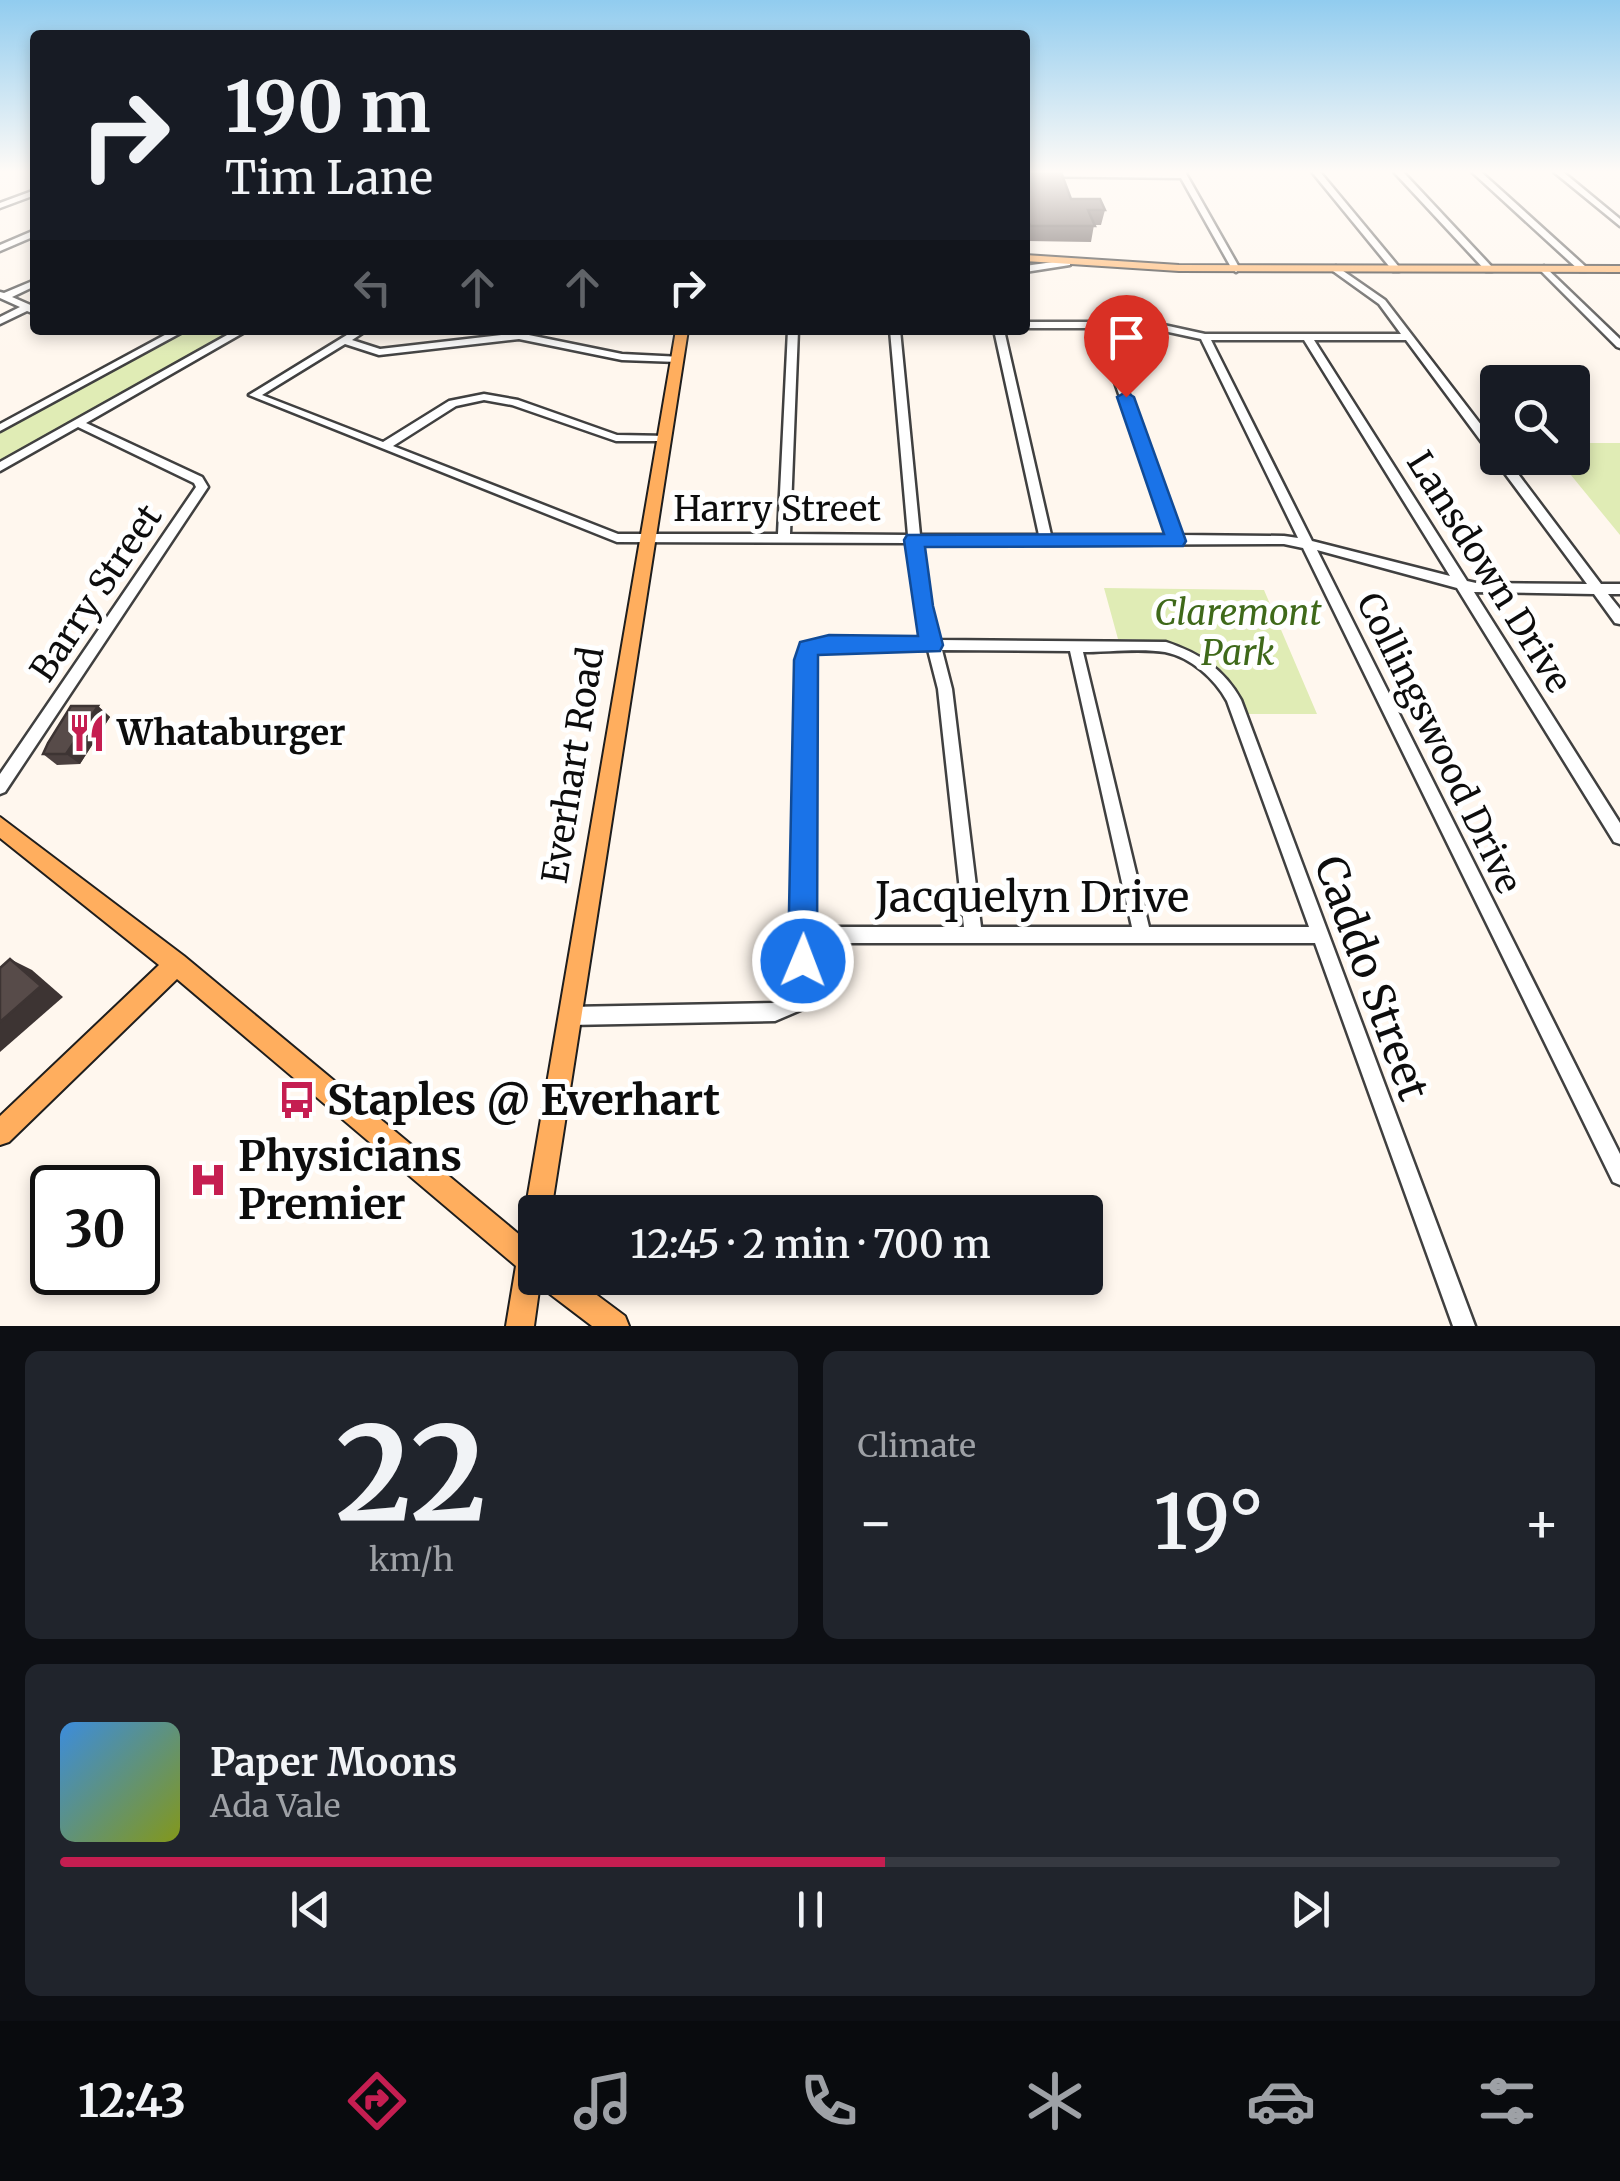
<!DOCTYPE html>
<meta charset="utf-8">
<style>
:root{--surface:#171b24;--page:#20242c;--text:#f1f3f6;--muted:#9ea1a6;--line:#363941;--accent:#c51e51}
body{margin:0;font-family:Merriweather,serif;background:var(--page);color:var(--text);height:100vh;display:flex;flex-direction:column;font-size:38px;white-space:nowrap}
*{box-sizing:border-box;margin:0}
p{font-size:32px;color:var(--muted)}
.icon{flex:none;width:55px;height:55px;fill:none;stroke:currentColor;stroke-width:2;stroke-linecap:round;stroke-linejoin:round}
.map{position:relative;height:1326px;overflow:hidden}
.details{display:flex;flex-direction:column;gap:25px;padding:25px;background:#0d0f14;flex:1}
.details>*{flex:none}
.banner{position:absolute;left:30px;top:30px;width:1000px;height:305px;border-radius:10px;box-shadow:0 5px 15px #0003;background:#171b24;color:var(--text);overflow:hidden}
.tools{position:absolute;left:1480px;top:365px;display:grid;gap:20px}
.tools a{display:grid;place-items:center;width:110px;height:110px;border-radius:10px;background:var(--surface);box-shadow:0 5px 15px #0003;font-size:50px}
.speed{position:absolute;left:30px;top:1165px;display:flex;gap:20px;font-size:50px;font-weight:700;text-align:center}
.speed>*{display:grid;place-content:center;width:130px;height:130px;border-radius:50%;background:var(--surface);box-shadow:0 5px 15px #0003;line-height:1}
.speed .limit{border:5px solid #111;border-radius:15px;background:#fff;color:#111}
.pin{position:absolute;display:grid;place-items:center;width:85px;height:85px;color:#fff;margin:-102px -42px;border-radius:50% 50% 50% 0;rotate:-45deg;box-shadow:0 0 10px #0007}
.pin .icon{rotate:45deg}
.me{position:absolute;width:110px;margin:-55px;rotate:1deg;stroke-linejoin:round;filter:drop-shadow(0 0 8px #0008)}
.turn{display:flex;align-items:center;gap:35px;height:210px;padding:0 30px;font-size:45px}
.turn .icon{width:130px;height:130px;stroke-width:2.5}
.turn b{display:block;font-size:70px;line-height:85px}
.lanes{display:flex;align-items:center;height:95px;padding:0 30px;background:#0003;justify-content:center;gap:50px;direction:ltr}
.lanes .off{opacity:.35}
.big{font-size:75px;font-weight:600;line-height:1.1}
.details .tile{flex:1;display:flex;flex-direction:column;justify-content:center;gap:15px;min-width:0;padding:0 35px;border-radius:15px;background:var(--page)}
.details .dial{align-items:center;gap:0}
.dial b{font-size:130px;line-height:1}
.song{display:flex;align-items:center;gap:30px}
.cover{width:120px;height:120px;border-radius:15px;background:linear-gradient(135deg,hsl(210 70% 55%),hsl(70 70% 35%))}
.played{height:10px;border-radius:5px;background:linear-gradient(90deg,var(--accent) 55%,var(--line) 55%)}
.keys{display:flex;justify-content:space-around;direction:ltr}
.heat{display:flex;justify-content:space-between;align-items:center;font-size:55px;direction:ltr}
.details .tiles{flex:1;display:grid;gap:25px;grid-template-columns:1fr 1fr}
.tile:last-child{grid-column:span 2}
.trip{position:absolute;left:518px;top:1195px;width:585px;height:100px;border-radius:10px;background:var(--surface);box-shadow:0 5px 15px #0003;font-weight:600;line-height:100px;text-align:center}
.dock{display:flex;height:160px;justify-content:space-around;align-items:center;background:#090b0e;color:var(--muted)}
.dock .icon{width:70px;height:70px}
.dock .selected{color:var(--accent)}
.dock b{font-size:45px;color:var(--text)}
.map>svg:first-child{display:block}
</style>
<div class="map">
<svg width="1620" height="1326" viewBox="0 0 1620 1326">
<rect width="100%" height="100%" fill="#fff7ee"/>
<g fill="#e0ecb5">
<polygon points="188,330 234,330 0,461 0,433"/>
<polygon points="1573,443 1620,443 1620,535 1557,458 1572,458"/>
<path d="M1104 588 1264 590 1317 714H1247C1224 656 1177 638 1118 639Z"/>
</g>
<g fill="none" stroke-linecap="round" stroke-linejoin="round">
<g stroke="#404040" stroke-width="5">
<g id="minor">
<polygon points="1025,172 1185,172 1240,269 1236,272 1232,269 1181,178 1025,176"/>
<polygon points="1312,172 1320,172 1399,267 1399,271 1393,271"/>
<polygon points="1394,172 1403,172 1492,267 1492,271 1486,271"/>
<polygon points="1472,172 1481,172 1586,267 1586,271 1580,271"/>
<polygon points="1554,172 1563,172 1620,219 1620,226"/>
<polygon points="35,190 35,195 0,208 0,203"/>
<polygon points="35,230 35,236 0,251 0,245"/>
<polygon points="1067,260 1070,261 1070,265 1025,272 1025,266"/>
<path d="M1336 266 1385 300 1498 447V458H1506L1601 584H1620V594H1608L1620 609V624L1615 623 1594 594 1474 592 1620 823V844L1614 842 1457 588 1317 550 1620 1154V1185L1613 1182 1303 548 1284 544 1046 545 921 543 925 586 939 640 1166 642C1199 653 1224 669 1241 700L1475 1326H1453L1315 943H811V987L803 1009 775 1021 569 1025 563 1022 560 1016 563 1010 569 1007 775 1003 790 997 793 987 801 648 803 644 829 639 926 640 913 586 909 543 617 542 249 395 355 330H367L352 340 380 349 519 333 622 354 682 357V361L678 362 622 360 519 339 379 355 345 344 262 395 383 442 449 401 484 394 518 400 617 435 669 436V440L665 441H616L512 405 484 400 456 406 393 446 618 534H778L788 330H798L790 534 908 535 890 330H900L920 535H1039L994 330H1004L1051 535H1168L1096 328H1025V322H1150L1205 334H1401L1379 304 1333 271 1332 269ZM1105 328H1150L1201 339 1298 538 1284 536 1180 535ZM1211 340H1304L1450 576 1312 541ZM1314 340H1406L1587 584 1476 583 1467 581ZM829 649 928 650 938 689 964 927H812L815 652ZM942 650 1070 651 1132 927H981L952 689ZM1083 652C1107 652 1142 648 1165 652 1191 657 1215 679 1227 701L1309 927H1149Z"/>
<polygon points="1544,266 1620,339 1620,348 1617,347 1541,271 1540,269"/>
<polygon points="35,280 35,286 12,297 35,307 35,314 27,311 0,324 0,317 20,307 0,298 0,292 4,293"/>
<polygon points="174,330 186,330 0,431 0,424"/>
<polygon points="236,330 248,330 86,423 202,477 208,487 5,792 0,794 0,774 196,487 194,483 78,427 0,471 0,462"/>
</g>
</g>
<g stroke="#1e1e1e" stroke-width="4">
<g id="major">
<polygon points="1025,255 1179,265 1620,266 1620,272 1179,271 1025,261"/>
<polygon points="676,330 688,330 551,1212 535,1212 535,1278 574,1278 625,1316 629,1326 592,1326 542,1288 540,1283 534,1326 506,1326 516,1266 177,979 9,1142 0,1145 0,1116 159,965 0,838 0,817 184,956 521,1236 526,1223 529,1221 525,1212"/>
</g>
</g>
<use href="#minor" fill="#fff" fill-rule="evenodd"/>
<use href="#major" fill="#ffae5e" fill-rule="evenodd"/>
</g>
<g fill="#4b403f">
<polygon points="1025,172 1071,199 1105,210 1101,225 1094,225 1091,242 1027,241 1025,235"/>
<polygon points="98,706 110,717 80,764 57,765 43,754"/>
</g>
<g fill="#3d3433">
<polygon points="98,706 110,717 80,764 66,754"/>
<polygon points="10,959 32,970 63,997 0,1052 0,1022"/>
</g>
<g fill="#574b49" stroke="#3d3433" stroke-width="2.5">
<polygon points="1025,172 1061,172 1071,199 1100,199 1105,210 1088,210 1095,226 1030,226 1027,218 1025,218"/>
<polygon points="71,706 98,706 66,754 43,754 48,743"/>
<polygon points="10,959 41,986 0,1022 0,968"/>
</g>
<linearGradient id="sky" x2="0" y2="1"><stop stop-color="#91ccef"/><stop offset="0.48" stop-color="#fffbf7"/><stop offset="1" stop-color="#fffbf7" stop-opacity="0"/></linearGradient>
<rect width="1620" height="358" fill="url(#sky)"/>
<polygon fill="#1a73e8" stroke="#114b97" stroke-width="2.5" points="1126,392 1134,397 1186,541 1183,546 925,547 933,606 943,645 940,651 818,655 817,961 813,971 803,975 793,971 788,961 794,660 800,642 829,635 918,636 904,540 907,535 1164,534 1117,397"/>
<defs>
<g id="restaurant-bare" transform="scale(3)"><path d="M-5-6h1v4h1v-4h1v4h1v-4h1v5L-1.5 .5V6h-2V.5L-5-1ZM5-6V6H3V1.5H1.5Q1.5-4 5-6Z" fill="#c51e51" stroke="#fff" stroke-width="2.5" paint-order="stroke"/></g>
<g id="bus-bare" transform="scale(3)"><path d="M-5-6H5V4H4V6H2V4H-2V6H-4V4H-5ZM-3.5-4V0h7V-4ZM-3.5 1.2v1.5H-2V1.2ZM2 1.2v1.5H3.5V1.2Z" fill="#c51e51" stroke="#fff" stroke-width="2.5" paint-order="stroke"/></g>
<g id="hospital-bare" transform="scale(3)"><path d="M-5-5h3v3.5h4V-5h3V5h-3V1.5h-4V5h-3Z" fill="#c51e51" stroke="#fff" stroke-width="2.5" paint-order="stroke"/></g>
</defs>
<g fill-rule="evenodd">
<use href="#restaurant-bare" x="87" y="733"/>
<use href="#bus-bare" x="297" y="1100"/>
<use href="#hospital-bare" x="208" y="1180"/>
</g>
<g text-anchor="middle" stroke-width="10" stroke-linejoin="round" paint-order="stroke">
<g font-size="35" fill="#0d0d0d" stroke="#fff">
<text x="777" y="521">Harry Street</text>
<text transform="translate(1489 572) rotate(58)" y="12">Lansdown Drive</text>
<text transform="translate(96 593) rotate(-56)" y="12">Barry Street</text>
<text transform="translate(1439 743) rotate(64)" y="12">Collingswood Drive</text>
<text transform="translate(573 765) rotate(-81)" y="12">Everhart Road</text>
</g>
<g font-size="35" font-style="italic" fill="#3f691a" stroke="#fff">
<text x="1238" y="625">Claremont<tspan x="1238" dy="40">Park</tspan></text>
</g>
<g font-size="35" font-weight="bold" fill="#0d0d0d" stroke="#fff" text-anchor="start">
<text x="117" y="745">Whataburger</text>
</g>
<g font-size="42" fill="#0d0d0d" stroke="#fff">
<text x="1032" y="912">Jacquelyn Drive</text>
<text transform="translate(1372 978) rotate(70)" y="15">Caddo Street</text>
</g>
<g font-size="42" font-weight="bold" fill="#0d0d0d" stroke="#fff" text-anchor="start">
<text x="327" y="1115">Staples @ Everhart</text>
<text x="238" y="1171">Physicians<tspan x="238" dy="48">Premier</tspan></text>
</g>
</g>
</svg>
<div class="tools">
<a><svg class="icon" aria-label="search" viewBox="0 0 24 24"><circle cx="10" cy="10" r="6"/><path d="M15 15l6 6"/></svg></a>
</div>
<div class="speed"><div class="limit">30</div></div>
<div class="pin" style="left:1126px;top:397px;background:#d93025"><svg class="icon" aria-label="arrive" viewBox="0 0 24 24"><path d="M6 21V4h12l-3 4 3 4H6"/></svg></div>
<svg class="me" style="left:803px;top:961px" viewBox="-20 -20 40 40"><circle r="17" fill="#1a73e8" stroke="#fff" stroke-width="3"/><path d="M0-11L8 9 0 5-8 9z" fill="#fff"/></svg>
<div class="trip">12:45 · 2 min · 700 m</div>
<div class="banner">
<div class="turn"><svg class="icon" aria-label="right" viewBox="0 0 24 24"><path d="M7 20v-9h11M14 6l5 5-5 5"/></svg><div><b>190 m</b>Tim Lane</div></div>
<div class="lanes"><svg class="icon off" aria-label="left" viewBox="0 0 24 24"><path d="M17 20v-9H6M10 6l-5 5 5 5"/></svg><svg class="icon off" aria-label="ahead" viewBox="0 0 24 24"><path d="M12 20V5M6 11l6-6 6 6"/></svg><svg class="icon off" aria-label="ahead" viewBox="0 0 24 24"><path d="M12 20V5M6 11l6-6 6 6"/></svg><svg class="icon" aria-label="right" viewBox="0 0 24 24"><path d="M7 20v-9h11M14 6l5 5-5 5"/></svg></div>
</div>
</div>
<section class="details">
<div class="tiles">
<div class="tile dial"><b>22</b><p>km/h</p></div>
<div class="tile"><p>Climate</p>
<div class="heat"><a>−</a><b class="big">19°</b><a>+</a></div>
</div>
<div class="tile">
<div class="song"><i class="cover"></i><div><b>Paper Moons</b><p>Ada Vale</p></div></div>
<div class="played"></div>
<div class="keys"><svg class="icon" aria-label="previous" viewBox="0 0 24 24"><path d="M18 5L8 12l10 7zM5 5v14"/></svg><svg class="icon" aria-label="pause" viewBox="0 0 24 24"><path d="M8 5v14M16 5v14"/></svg><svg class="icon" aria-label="next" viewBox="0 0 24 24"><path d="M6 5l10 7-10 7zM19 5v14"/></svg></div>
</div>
</div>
</section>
<nav class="dock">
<b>12:43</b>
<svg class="icon selected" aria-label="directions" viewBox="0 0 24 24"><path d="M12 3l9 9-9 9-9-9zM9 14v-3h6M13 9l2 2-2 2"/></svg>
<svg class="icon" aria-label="music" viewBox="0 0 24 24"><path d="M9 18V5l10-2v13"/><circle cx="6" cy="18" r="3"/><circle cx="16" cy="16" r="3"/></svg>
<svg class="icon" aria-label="phone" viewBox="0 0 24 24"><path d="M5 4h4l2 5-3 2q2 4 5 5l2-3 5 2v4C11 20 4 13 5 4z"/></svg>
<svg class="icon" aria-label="climate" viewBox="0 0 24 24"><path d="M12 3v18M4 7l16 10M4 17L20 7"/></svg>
<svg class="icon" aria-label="car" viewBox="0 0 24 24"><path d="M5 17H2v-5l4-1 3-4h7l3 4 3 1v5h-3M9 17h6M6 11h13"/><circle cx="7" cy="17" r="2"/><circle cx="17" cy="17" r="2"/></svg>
<svg class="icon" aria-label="filters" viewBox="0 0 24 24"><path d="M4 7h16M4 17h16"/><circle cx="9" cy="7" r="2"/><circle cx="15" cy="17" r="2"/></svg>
</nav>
